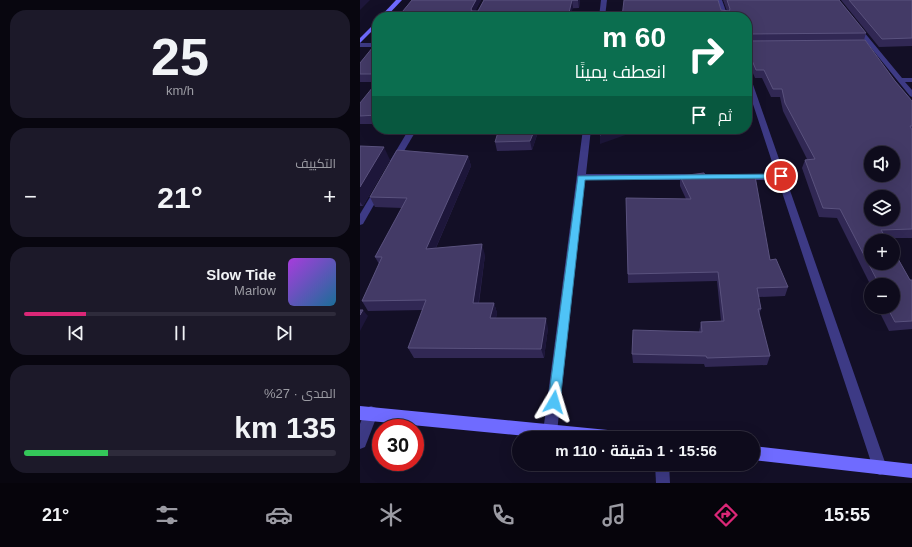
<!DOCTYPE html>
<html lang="ar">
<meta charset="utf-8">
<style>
:root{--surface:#0e0b1c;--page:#1c1929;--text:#f1f3f6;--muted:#9b9ba3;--line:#2e2b3b;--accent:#db2777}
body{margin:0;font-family:Helvetica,Cairo,sans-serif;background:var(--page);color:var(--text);direction:rtl;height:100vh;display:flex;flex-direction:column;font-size:15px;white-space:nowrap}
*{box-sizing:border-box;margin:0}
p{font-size:13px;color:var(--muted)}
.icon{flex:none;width:22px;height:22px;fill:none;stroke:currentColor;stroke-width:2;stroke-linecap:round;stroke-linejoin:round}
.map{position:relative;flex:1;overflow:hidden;direction:ltr}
.panel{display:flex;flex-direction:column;gap:10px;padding:10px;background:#08060f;width:360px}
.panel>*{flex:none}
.top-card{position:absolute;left:12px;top:12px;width:380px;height:122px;border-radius:16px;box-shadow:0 4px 16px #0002,0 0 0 1px var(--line);direction:rtl;background:#0b6e4f;color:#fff;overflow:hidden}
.fabs{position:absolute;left:504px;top:146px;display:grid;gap:8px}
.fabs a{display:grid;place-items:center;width:36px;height:36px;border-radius:50%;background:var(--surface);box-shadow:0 4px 16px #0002,0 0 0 1px var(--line);font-size:20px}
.speed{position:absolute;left:12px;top:419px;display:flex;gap:8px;font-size:20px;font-weight:700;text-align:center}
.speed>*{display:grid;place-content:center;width:52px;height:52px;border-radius:50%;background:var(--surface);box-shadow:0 4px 16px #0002,0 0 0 1px var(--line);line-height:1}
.speed .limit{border:6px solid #d22;background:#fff;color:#111}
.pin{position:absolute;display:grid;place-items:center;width:34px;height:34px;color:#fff;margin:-17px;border:2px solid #fff;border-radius:50%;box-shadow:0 1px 4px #0007}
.me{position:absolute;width:44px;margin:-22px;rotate:7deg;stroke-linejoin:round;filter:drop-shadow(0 0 3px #0008)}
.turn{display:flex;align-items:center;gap:14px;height:84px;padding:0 20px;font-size:18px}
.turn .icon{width:52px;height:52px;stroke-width:2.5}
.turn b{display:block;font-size:28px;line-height:34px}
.then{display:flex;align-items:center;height:38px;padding:0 20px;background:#0003;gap:8px;font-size:15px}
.big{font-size:30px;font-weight:700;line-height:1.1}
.panel .card{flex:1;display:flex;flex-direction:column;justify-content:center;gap:6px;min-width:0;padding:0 14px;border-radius:16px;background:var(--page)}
.panel .dial{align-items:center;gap:0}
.dial b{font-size:52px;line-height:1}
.song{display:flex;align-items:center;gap:12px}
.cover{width:48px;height:48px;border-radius:6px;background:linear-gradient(135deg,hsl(280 70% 55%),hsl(200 70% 35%))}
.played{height:4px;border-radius:2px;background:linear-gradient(90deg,var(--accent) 20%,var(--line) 20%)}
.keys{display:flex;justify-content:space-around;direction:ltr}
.heat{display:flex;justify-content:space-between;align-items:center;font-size:22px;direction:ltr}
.charge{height:6px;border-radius:3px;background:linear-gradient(90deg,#34c759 27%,var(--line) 0)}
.trip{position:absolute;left:152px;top:431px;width:248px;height:40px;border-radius:20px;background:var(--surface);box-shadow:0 4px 16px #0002,0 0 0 1px var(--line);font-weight:700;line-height:40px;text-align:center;direction:rtl}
.menu{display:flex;height:64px;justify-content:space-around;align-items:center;background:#06040b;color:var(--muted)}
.menu .icon{width:28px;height:28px}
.menu .selected{color:var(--accent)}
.menu b{font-size:18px;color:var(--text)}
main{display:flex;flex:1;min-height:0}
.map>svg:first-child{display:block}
</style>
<main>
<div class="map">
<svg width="552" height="483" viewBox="0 0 552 483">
<rect width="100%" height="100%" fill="#130f26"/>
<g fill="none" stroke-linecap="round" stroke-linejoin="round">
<g fill="#3d3a85" fill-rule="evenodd">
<polygon points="241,0 247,0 245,17 239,17"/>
<polygon points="356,0 362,0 368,17 362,17"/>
<polygon points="495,26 499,26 542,78 552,78 552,82 545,82 552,90 552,97 550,96 495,28"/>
<rect x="0" y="43" width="17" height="4"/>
<polygon points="387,74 390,76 527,468 525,473 520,475 515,473 513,468 418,180 225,180 197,432 195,437 185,437 183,432 223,129 231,129 226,174 416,174 387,86"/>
<polygon points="49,129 57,129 37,163 31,163 30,161"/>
<polygon points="19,186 23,189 3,224 0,225 0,214 16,187"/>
<polygon points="11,406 16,408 18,413 5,447 0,449 0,424 6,408"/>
<polygon points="295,464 309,464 310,483 296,483"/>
</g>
<g fill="#6f6bff" fill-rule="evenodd">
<polygon points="36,0 42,0 26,17 20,17"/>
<polygon points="17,21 17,26 0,43 0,38"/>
<polygon points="0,406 258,431 263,433 265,438 187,438 0,420"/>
<polygon points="393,446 552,464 552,478 393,460"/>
</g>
</g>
<g fill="#312854">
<polygon points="52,0 121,0 115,11 118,11 124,0 220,0 219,8 38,17"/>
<polygon points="363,0 479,0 506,33 504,40 535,81 552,101 552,238 527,238 550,280 552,280 552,329 529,331 517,307 533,307 533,285 511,285 511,286 477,218 459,217 442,168 445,160 447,159 423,111 420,97 411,97 402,78 395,78 387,59 387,17 361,10 367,11"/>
<polygon points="481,0 552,0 552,46 519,47"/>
<polygon points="17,42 17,82 0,82 0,63"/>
<polygon points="17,82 17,124 0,124 0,116"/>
<polygon points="179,129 172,150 137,151 135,142"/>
<polygon points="0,146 30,160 3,206 0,206"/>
<polygon points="108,156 111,166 76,248 125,255 119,303 134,303 137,313 136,318 188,328 184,358 54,358 48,348 63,310 8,311 2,301 19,264 15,257 42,208 15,207 10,197"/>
<polygon points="320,176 346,177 410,260 428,287 425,296 399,297 401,309 399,315 410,356 407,365 345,367 344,364 273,363 272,354 339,332 341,322 361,321 357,281 268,283 266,198 326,199 320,186"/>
<polygon points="511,286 511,296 508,291"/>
</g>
<g fill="#1d163a">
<polygon points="0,0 10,0 0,10"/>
<polygon points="116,0 121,0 113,16 111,9"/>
<polygon points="212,0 213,8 210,17 208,17"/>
<polygon points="218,0 220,0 219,8"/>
<polygon points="175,129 179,129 172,150 170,141"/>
<polygon points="257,129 274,129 274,132 240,144 240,135"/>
<polygon points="24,147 30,160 3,206 0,202 0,187"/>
<polygon points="108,156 111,166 71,259 66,249"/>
<polygon points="122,244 125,255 117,313 113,303"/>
<polygon points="134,303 137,313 134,328 130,318"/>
<polygon points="3,310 8,316 0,331 0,315"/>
<polygon points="186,318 188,328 184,358 181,349"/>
</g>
<g fill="#433a66" stroke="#5a527e" fill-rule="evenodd">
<polygon points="52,0 116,0 111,9 112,11 118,11 124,0 218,0 212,0 208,17 38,17"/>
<polygon points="264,0 358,0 361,10 369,11 370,9 367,0 479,0 506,33 388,34 387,39 387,17 262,17"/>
<polygon points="489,0 552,0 552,38 522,39"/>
<path d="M387 39 388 41 505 40 535 81 552 101V126H550L552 130V229L521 230 528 241H511V263H533V250L550 280H552V321L535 322 527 307H533V285H515L513 282H518L480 209 463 208 445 160 455 159 425 103 422 89H413L404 70H396L387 48ZM511 153H533V175H511ZM511 197H533V219H511Z"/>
<polygon points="17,42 17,74 0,74 0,63"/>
<polygon points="17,82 17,115 0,116 0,103"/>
<polygon points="139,129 175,129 170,141 135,142"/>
<polygon points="240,129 257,129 240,135"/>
<polygon points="0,146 24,147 0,187"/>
<polygon points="37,150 108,156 66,249 122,244 113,303 134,303 130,318 186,318 181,349 48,348 66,300 2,301 22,257 15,257 47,198 10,197"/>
<polygon points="344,173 346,177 395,176 410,260 416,259 428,287 397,288 401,309 398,309 410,356 347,358 346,356 272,354 273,330 342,332 341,322 364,321 358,272 268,274 266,198 331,199 320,176"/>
<polygon points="0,310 3,310 0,315"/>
</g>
<polygon fill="#4fc3f7" stroke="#337fa1" points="421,174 425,176 424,178 225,180 200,402 198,406 194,407 190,406 188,402 218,176"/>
</svg>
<div class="fabs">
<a><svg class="icon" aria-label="sound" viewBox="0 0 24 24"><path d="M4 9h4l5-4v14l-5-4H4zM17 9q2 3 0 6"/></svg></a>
<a><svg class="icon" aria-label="layers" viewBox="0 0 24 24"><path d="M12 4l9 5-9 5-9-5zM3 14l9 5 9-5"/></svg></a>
<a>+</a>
<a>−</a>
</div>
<div class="speed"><div class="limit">30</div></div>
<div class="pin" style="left:421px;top:176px;background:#d93025"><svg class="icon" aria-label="arrive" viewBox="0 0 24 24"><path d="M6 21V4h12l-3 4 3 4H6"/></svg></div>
<svg class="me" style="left:194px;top:402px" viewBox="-20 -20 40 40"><path d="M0-17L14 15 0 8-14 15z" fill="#4fc3f7" stroke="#fff" stroke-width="4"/></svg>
<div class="trip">15:56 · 1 دقيقة · 110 m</div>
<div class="top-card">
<div class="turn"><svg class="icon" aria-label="right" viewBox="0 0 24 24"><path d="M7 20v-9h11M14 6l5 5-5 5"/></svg><div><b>60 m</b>انعطف يمينًا</div></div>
<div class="then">ثم<svg class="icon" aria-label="arrive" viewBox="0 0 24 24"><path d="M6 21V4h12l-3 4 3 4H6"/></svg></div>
</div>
</div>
<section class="panel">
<div class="card dial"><b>25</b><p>km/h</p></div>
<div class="card"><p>التكييف</p>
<div class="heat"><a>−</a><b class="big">21°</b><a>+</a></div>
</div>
<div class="card">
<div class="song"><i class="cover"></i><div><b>Slow Tide</b><p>Marlow</p></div></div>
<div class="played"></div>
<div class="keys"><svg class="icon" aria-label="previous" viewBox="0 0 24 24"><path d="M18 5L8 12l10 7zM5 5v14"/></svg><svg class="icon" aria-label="pause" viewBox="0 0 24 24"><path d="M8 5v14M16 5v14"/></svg><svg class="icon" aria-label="next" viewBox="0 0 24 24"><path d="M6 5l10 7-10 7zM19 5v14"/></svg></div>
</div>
<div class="card"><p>المدى · 27%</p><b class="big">135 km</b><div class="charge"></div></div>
</section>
</main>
<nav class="menu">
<b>15:55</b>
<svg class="icon selected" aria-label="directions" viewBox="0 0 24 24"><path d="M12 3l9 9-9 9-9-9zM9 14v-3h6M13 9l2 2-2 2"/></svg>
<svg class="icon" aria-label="music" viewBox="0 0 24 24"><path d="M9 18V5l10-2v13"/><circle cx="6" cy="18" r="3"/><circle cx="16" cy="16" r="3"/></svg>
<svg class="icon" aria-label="phone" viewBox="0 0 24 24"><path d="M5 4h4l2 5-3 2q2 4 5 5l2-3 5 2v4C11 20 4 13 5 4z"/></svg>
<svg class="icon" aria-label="climate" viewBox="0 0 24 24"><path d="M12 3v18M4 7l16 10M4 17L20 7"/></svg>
<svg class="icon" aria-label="car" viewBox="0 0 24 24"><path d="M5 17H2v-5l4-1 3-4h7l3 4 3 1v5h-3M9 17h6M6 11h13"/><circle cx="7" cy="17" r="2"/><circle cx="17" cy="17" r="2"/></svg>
<svg class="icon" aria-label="filters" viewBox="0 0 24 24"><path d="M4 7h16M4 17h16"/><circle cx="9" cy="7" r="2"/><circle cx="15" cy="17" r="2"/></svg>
<b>21°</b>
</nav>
